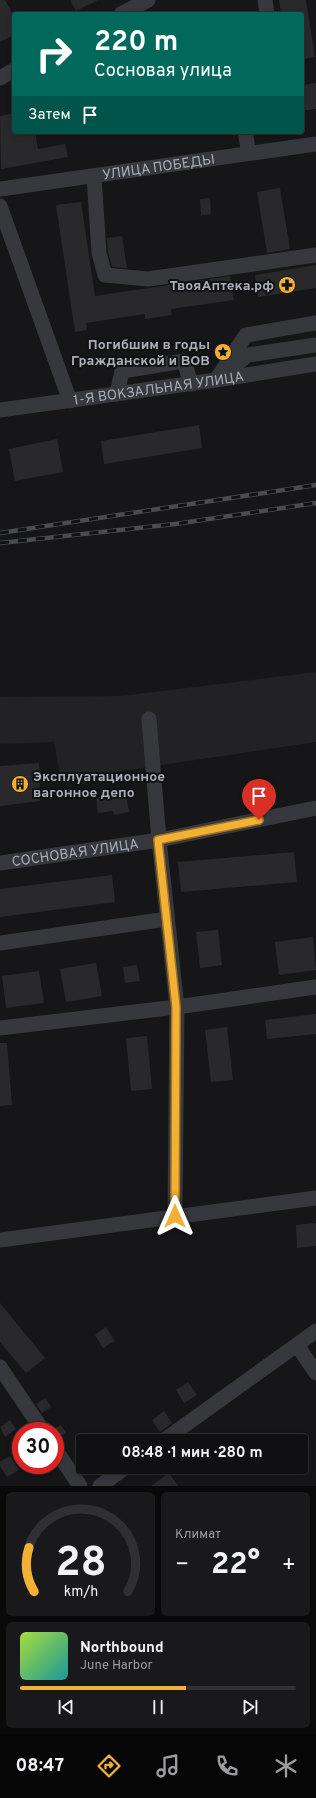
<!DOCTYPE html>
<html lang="ru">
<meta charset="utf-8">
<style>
:root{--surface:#101012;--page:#19191b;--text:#f1f3f6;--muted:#9c9d9f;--line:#303032;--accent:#f2b134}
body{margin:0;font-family:Overpass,sans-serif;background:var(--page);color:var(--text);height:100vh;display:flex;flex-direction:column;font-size:15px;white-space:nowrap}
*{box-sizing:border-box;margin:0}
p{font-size:13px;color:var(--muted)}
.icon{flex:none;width:22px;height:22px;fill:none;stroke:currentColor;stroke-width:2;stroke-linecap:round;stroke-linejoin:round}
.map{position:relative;height:1486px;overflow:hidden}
.side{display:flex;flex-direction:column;gap:6px;padding:6px;background:#09090a;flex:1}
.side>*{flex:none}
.guide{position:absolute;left:12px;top:12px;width:292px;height:122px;border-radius:4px;box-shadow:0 2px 6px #0003,0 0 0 1px var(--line);background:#00695c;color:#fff;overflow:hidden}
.speed{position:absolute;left:12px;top:1422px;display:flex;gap:8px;font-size:20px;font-weight:700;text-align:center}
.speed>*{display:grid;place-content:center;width:52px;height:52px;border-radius:50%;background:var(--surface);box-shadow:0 2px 6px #0003,0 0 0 1px var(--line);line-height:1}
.speed .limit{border:6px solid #d22;background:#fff;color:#111}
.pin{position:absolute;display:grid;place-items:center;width:34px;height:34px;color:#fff;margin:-41px -17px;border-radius:50% 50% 50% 0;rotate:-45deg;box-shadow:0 0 4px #0007}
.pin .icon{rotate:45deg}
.me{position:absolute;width:44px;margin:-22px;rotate:0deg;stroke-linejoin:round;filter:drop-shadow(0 0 3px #0008)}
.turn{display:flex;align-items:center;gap:14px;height:84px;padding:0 16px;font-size:18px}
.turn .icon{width:52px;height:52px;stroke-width:2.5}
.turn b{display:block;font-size:28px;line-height:34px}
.then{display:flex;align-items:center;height:38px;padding:0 16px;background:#0003;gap:8px;font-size:15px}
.big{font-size:30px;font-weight:700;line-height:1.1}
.side .tile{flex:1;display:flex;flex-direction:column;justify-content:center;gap:6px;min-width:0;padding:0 14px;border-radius:6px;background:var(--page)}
.side .dial{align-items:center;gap:0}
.dial svg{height:104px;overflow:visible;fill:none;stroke:var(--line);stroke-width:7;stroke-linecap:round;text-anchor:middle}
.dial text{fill:var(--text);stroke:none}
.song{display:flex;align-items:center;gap:12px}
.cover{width:48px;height:48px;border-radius:6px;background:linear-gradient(135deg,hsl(80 70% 55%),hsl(180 70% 35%))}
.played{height:4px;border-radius:2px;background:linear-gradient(90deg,var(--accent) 60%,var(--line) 60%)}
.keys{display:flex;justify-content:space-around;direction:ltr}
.heat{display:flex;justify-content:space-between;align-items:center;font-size:22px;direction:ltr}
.side .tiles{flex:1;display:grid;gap:6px;grid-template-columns:1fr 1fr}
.tile:last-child{grid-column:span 2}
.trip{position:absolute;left:76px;top:1434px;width:232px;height:40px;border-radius:4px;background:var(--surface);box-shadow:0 2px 6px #0003,0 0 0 1px var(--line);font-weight:700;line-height:40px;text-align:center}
.menu{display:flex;height:64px;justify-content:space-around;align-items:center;background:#060607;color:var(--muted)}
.menu .icon{width:28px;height:28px}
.menu .selected{color:var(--accent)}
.menu b{font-size:18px;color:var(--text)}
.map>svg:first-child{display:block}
</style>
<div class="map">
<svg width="316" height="1486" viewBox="0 0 316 1486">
<rect width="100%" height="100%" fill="#161618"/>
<polygon fill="#222225" points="316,672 316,742 61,780 54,742 0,744 0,697 121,696"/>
<g fill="#29292c">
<polygon points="0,0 5,0 14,17 14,35 0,42"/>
<polygon points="70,0 98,0 76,11"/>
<polygon points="279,0 306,0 315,57 302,59 302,14 281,14"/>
<polygon points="316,83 316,109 302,111 302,85"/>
<polygon points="11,114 12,124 14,123 14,132 35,132 38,149 65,144 68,157 1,169 0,116"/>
<polygon points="280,188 290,249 267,253 257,192"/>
<polygon points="210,198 211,214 201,215 200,199"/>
<polygon points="81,202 95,296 230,276 234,300 171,309 172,315 145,319 145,314 86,323 87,330 75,332 56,205"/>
<polygon points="122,236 127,268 112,267 108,252 107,238"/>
<polygon points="316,265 316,288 258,297 255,275"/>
<polygon points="199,425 202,448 104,464 101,441"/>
<polygon points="57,439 63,472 15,481 9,449"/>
<polygon points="39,763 40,801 0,806 0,766"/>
<polygon points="125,788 129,812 114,815 113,811 98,813 96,798 110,795 109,790"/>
<polygon points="294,852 297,882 181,892 178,862"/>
<polygon points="112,875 115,902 0,917 0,889"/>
<polygon points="218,930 222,965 200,968 196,932"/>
<polygon points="313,937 316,970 279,975 275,942"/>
<polygon points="96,963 102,996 66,1002 60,969"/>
<polygon points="137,965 140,981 125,983 123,967"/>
<polygon points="39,971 44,1003 6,1008 2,976"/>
<polygon points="316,1014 316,1034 267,1039 265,1020"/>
<polygon points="227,1027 233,1080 211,1082 205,1030"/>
<polygon points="147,1036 152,1089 131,1091 126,1038"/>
<polygon points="0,1043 7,1043 12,1105 0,1106"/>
<polygon points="316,1223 316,1246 297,1248 296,1225"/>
<polygon points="0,1303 45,1358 26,1373 0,1342"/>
<polygon points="106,1327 115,1341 103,1348 95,1335"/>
<polygon points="188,1382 197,1395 184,1403 176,1390"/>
<polygon points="45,1398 51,1407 42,1413 36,1404"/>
<polygon points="164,1411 172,1423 160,1432 152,1420"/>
<polygon points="10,1420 16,1429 5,1437 0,1427"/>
<polygon points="61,1425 66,1433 55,1440 55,1428"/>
<polygon points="10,1456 19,1470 7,1477 0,1466 0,1462"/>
<polygon points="169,1473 178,1486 151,1486"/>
</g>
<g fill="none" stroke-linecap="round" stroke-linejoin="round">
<g stroke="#37383d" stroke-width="15">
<polyline points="265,0 267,14"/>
<polyline points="121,14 148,0"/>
<polyline points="0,78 14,70"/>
<polyline points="245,132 249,153"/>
<polyline points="94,176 99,253 105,275 148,279 316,255"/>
<path id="s1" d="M0 189 316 144"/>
<polyline points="0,206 70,401"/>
<polyline points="228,371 248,355 316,345"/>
<polyline points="216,380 246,335 316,323"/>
<polyline points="117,394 122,371 184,361 191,384"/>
<path id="s2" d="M0 410 216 380 316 364"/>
<polyline points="149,719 159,840 177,1007 175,1216"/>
<path id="s3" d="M0 863 159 840 316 808"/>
<polyline points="0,943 167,919"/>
<polyline points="0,1028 177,1007 316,987"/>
<polyline points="0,1240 316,1198"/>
<polyline points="297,1345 316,1373"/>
<polyline points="0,1367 43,1431"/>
<polyline points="163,1441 316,1331"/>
<polyline points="55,1449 80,1486"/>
<polyline points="100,1486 126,1467"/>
</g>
<g stroke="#4a4c52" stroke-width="4.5">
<g id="rail">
<polyline points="0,533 316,485"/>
<polyline points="0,543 175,524 316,503"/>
</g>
</g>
<use href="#rail" stroke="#111113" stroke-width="3" stroke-dasharray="9" stroke-linecap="butt"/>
</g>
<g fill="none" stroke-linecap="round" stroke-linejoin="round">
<g stroke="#9d7322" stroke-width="10">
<polyline id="route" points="175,1216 176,1007 158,840 259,820"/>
</g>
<use href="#route" stroke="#f2b134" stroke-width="7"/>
</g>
<defs>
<g id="pharmacy-disc" transform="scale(0.9)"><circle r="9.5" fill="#f2b134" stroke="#111113"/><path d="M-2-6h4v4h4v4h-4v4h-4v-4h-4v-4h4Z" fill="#111"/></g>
<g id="sight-disc" transform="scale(0.9)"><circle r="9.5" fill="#f2b134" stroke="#111113"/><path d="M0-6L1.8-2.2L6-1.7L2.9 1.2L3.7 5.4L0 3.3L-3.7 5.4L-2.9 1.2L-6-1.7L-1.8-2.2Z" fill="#111"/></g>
<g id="building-disc" transform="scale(0.9)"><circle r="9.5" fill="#f2b134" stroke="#111113"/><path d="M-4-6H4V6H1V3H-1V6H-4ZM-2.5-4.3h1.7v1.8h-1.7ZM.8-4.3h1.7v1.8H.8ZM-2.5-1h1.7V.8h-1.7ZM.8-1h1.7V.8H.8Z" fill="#111"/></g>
</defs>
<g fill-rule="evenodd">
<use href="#pharmacy-disc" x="287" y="285"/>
<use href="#sight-disc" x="223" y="352"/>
<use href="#building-disc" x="20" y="784"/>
</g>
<g text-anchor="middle" stroke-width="4" stroke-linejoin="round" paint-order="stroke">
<g font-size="14" fill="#a8adb8" stroke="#111113">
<text dy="5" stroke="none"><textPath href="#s1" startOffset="160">УЛИЦА ПОБЕДЫ</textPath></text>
<text dy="5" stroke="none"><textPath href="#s2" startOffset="160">1-Я ВОКЗАЛЬНАЯ УЛИЦА</textPath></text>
<text dy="5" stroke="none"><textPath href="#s3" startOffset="76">СОСНОВАЯ УЛИЦА</textPath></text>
</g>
<g font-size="14" font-weight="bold" fill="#a8adb8" stroke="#111113" text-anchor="end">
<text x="274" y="290">ТвояАптека.рф</text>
<text x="210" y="349">Погибшим в годы<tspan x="210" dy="16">Гражданской и ВОВ</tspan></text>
<text x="33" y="781" text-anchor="start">Эксплуатационное<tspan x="33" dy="16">вагонное депо</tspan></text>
</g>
</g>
</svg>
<div class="speed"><div class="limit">30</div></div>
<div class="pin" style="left:259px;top:820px;background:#d93025"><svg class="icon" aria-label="arrive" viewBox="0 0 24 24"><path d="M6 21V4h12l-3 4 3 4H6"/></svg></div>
<svg class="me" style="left:175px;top:1216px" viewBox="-20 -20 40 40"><path d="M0-17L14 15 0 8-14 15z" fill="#f2b134" stroke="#fff" stroke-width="4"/></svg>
<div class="trip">08:48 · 1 мин · 280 m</div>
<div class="guide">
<div class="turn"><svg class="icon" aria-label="right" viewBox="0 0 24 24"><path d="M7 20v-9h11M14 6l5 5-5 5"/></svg><div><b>220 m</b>Сосновая улица</div></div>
<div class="then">Затем<svg class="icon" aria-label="arrive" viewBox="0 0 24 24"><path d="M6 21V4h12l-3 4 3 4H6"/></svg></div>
</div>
</div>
<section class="side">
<div class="tiles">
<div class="tile dial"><svg viewBox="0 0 100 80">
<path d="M14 69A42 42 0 1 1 86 69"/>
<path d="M14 69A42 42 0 0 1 10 35" stroke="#f2b134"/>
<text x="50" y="56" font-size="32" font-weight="700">28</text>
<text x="50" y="72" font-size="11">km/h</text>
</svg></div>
<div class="tile"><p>Климат</p>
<div class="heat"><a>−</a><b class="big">22°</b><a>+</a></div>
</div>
<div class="tile">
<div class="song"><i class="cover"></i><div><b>Northbound</b><p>June Harbor</p></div></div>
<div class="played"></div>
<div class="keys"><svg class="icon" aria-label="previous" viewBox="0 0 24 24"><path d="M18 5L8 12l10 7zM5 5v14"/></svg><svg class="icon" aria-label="pause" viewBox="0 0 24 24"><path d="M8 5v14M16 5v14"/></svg><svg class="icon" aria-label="next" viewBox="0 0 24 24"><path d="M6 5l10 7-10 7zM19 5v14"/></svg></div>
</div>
</div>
</section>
<nav class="menu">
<b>08:47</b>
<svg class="icon selected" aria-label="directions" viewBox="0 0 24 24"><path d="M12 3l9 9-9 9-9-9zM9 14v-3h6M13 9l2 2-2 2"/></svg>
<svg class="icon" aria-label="music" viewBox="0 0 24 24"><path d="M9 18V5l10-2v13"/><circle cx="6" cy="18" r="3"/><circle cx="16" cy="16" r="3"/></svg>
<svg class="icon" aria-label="phone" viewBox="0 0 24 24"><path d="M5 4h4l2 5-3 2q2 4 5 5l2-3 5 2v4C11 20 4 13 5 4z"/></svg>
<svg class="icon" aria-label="climate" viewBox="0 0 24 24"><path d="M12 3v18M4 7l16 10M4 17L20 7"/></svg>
</nav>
